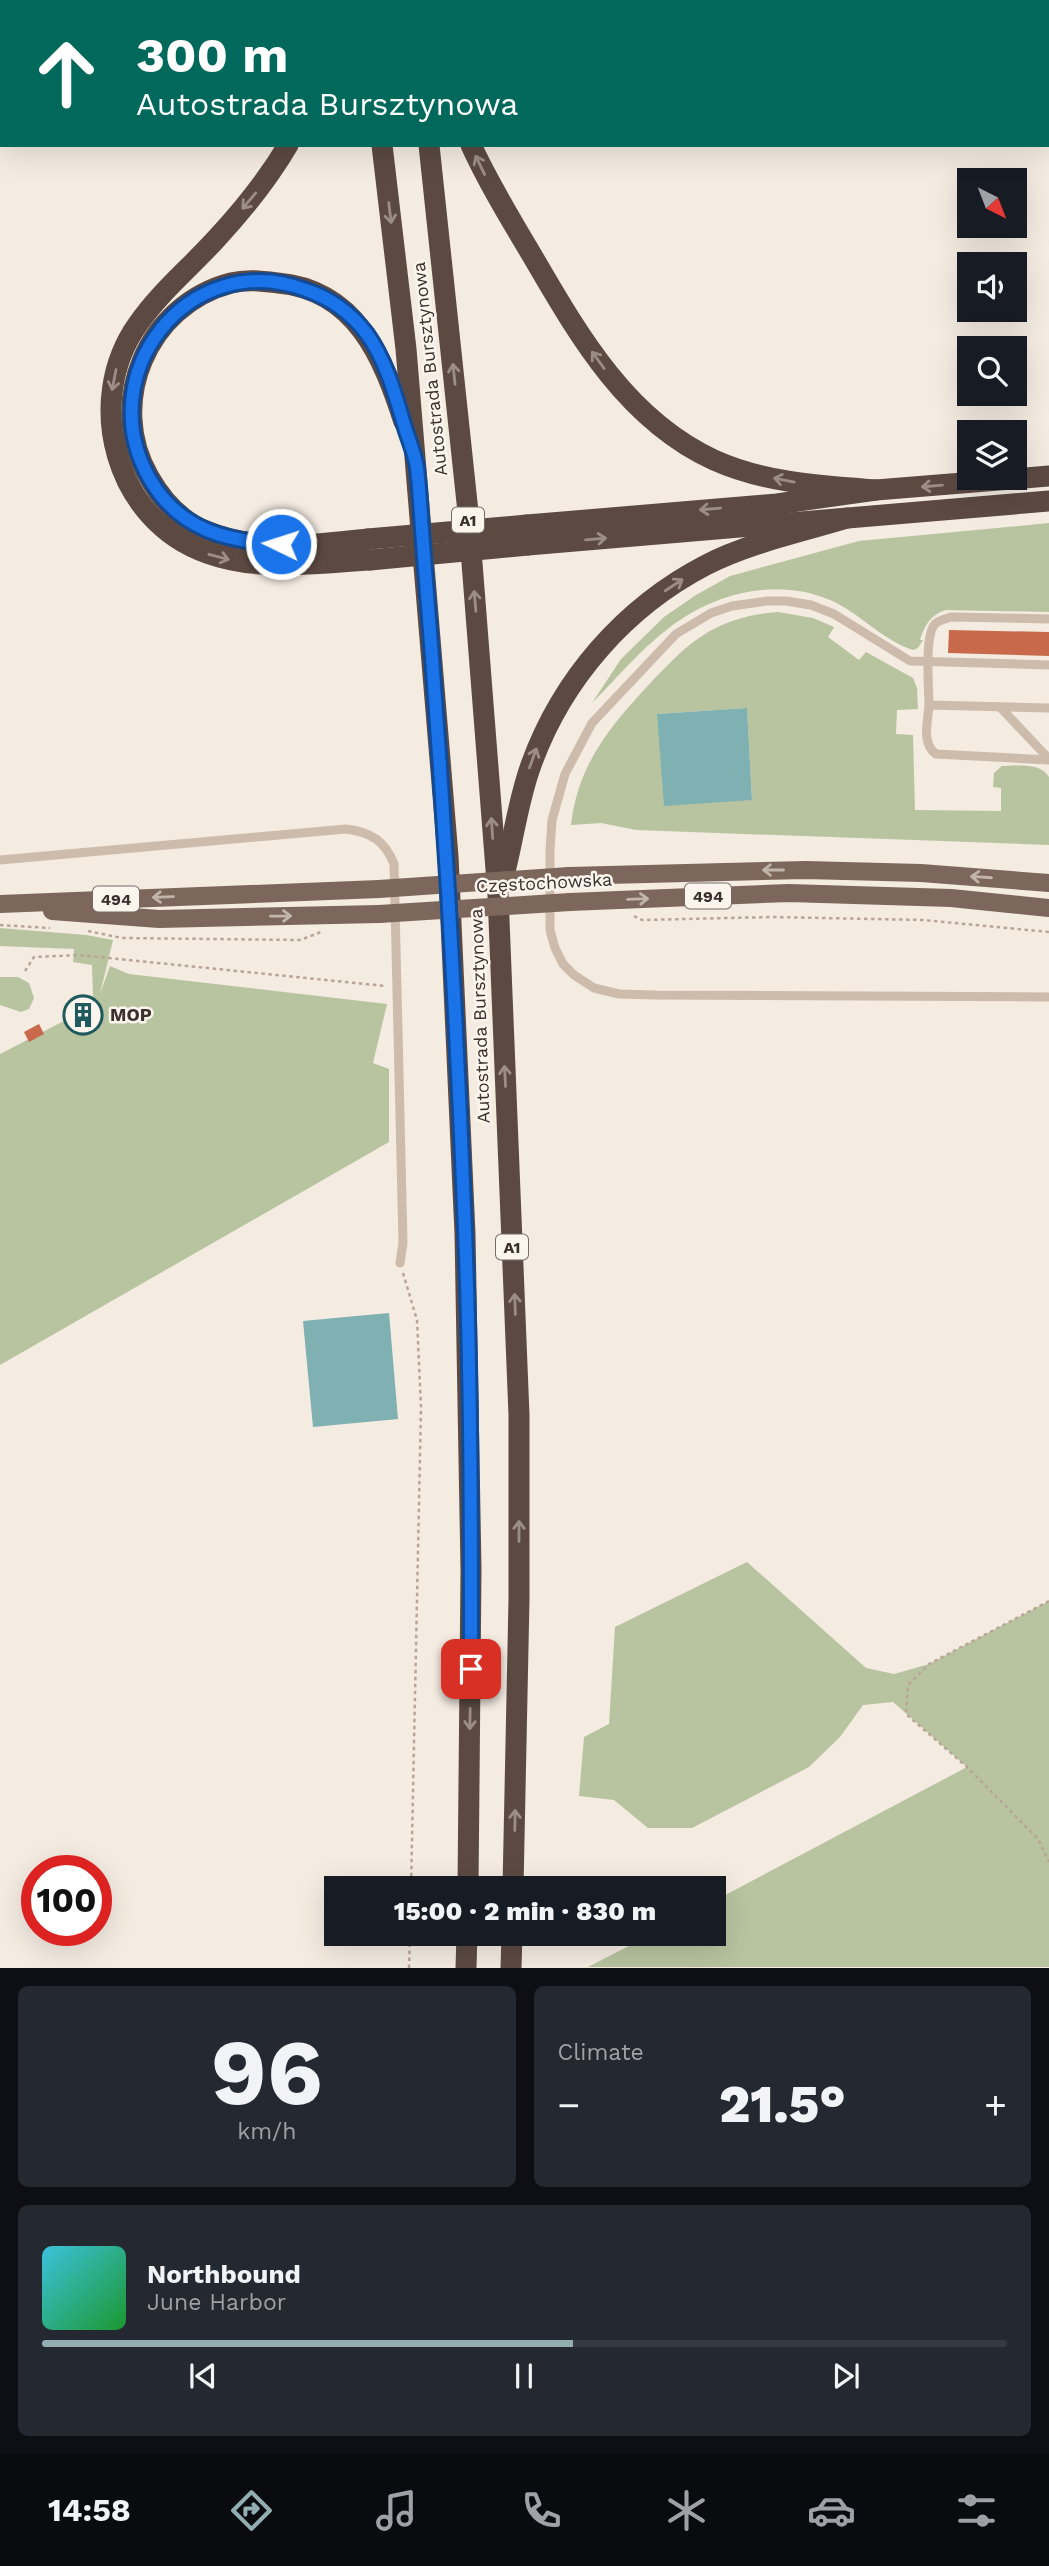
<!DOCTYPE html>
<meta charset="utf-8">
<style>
:root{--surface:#171b24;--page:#242831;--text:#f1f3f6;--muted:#9ea1a6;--line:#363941;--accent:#92aeb2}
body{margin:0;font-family:"Work Sans",sans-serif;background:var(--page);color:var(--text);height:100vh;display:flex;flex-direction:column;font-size:26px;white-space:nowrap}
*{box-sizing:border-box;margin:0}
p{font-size:23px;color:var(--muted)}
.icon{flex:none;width:38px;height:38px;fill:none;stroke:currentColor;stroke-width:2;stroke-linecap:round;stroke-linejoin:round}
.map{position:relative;height:1968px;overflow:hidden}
.details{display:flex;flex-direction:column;gap:18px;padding:18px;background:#0d0f14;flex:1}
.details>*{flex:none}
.guide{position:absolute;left:0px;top:0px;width:1050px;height:147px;box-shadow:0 7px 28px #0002;background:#00695c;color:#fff;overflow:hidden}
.needle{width:46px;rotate:138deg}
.controls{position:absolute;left:957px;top:168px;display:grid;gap:14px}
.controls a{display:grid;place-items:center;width:70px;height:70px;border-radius:0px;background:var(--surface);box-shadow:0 7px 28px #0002;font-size:35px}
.speed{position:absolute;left:21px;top:1855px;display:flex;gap:14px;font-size:35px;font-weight:700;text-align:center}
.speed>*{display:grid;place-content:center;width:91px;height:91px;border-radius:50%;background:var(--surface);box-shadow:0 7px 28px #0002;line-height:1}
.speed .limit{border:10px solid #d22;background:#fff;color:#111}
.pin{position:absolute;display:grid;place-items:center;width:60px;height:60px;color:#fff;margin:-30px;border-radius:14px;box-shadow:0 4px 10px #0006}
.me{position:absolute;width:77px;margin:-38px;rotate:274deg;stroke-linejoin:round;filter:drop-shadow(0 0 5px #0008)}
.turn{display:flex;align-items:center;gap:24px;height:147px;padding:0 21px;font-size:32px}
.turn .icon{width:91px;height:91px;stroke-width:2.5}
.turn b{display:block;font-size:49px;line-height:60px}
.big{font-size:52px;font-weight:800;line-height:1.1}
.details .widget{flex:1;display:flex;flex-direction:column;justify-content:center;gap:10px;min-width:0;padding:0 24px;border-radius:10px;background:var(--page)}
.details .dial{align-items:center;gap:0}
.dial b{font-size:91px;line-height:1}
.song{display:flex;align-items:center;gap:21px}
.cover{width:84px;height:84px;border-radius:10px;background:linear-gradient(135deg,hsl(190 70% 55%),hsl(130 70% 35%))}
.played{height:7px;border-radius:4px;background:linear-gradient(90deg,var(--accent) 55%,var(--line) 55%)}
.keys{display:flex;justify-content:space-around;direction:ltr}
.heat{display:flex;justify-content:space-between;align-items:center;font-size:38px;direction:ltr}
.details .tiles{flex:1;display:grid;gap:18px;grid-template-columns:1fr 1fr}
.widget:last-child{grid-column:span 2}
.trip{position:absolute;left:324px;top:1876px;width:402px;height:70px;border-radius:0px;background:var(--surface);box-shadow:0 7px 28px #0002;font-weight:800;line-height:70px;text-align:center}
.tabs{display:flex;height:112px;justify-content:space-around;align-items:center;background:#090b0e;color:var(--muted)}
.tabs .icon{width:49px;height:49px}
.tabs .on{color:var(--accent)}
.tabs b{font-size:32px;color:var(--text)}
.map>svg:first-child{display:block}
</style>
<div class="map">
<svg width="1049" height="1968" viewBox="0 0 1049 1968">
<rect width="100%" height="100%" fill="#f4ebe1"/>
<g fill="#b8c4a0" fill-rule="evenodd">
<path d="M1049 523V612L946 610C931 614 924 626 920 640H923L918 648 913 650C882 640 860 613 830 600 776 577 714 593 669 628 641 649 617 678 592 703L621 659 664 617 696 595 730 576 859 541Z"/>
<path d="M778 612 813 618 834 627 828 637 859 660 866 652 913 678 917 688 918 709 897 710 896 734 913 735 915 810 1001 811V788L993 787 994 773 1002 766C1017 766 1040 762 1049 777V845L636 830 601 823 571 825C578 762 613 723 654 679 669 664 683 648 702 636 724 621 751 614 778 612ZM747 708V709L752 800 657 714Z"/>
<polygon points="0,928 86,935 113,940 100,994 110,966 129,974 387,1004 373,1063 389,1069 389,1142 0,1365 0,1054 97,1004 93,998 92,965 73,962 74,949 0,946"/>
<polygon points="0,977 18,977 29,983 34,998 29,1009 21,1012 0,1005"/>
<polygon points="747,1562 866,1668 894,1674 929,1664 1049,1601 1049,1967 588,1967 652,1934 714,1934 714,1901 967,1767 893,1702 863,1705 840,1737 809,1767 692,1828 648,1828 614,1800 579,1796 584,1737 609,1724 615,1627"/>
</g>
<g fill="#7fb0b2">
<polygon points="747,708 752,800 664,806 657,714"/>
<polygon points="389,1313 398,1419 313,1427 303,1321"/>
</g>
<g fill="#c8694b">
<polygon points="949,630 1049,632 1049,656 948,653"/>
<polygon points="92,1002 98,1013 74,1027 68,1017 84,1009"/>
<polygon points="39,1024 44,1034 29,1042 24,1032"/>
</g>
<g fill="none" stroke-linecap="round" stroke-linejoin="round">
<g stroke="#b9a596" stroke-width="2.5" stroke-dasharray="3.5 3.5" stroke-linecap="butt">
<polyline points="634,916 642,920 772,917 923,920 1049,932"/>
<polyline points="0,925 50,928"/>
<polyline points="88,931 122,938 300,940 321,932"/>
<polyline points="25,971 34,957 79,955 385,986"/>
<polyline points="403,1273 417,1320 421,1407 411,1888"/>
<polyline points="1049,1601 929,1664 908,1685 906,1714 967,1767 1038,1839 1049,1862"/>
<polyline points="409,1968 410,1934"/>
</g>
<g stroke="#cdbbac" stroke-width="9">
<path d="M1049 619 951 617C945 619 939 620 935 624 924 636 929 688 929 705L1049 708"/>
<polyline points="1049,665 910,661 834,614 811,605 786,601 767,601 732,606 711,613 676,634 592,723 565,774 552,820 550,850 550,930 555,948 563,964 574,975 594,988 619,994 655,995 1049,997"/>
<path d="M929 705C928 722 921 743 936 754L1049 760"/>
<polyline points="1000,707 1049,759"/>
<path d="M0 860 346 829C371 832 385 841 394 864L403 1243 400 1263"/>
</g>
<g stroke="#7d675c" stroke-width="18">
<polyline points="569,876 806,870 921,873 1049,883"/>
<polyline points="570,902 789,893 951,898 1049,908"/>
<polyline points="0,904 379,889"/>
<polyline points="52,911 159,919 379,914"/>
</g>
<g stroke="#5c4a42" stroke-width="21">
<polyline points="364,0 364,2"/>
<polyline points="424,0 424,2"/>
<polyline points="339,2 339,0"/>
<path d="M288 145C268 179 244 209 217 238 191 267 160 292 138 324 83 401 115 521 207 553 259 572 315 563 370 560"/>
<polyline points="382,145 406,349 448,856 465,1234 471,1570 468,1888"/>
<polyline points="429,145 468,512 498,895 519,1415 519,1599 513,1888"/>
<path d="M471 145C489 184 511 220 533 257 579 336 627 420 714 460 765 483 821 486 876 490"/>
<polyline points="527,525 777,504 876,490 1049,476"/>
<path d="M368 539C315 545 256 552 206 531 181 521 162 500 149 477 106 403 147 305 231 283 247 279 262 281 278 283 356 290 383 357 404 422"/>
<polyline points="528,545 1049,501"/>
<path d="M502 883C513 844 517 803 531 765 562 679 625 607 706 565 749 543 801 532 847 518"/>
<polyline points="466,1968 467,1934"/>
<polyline points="511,1968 512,1934"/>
</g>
<g stroke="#7d675c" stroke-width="18">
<polyline points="379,889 569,876"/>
<polyline points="379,914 570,902"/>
</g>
<g stroke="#5c4a42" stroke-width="21">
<polyline points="368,539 527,525"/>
<polyline points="370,560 528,545"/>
</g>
</g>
<defs><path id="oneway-shaft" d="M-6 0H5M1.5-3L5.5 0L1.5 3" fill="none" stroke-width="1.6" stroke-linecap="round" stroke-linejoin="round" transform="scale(1.75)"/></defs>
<g stroke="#9c8e87">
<use href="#oneway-shaft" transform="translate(480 165) rotate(-116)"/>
<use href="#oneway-shaft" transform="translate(249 201) rotate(130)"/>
<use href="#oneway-shaft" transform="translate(390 213) rotate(83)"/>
<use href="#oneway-shaft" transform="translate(598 360) rotate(-126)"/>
<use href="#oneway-shaft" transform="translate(454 374) rotate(-96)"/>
<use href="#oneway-shaft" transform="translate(114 380) rotate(101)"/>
<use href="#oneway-shaft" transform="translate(784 480) rotate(-169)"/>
<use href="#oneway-shaft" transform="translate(932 486) rotate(175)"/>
<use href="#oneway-shaft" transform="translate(710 509) rotate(175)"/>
<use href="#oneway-shaft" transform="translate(596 539) rotate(-5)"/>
<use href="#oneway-shaft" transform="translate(219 557) rotate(15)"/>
<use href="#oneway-shaft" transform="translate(674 585) rotate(-33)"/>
<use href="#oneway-shaft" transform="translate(475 601) rotate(-95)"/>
<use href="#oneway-shaft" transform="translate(533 758) rotate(-70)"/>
<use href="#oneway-shaft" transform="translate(492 828) rotate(-94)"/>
<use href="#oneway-shaft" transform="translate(505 1076) rotate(-93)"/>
<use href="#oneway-shaft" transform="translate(515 1304) rotate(-92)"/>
<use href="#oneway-shaft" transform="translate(519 1531) rotate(-90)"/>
<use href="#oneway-shaft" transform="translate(470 1719) rotate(91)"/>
<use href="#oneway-shaft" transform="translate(515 1820) rotate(-89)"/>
</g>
<g stroke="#c2b5ac">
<use href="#oneway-shaft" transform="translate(773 870) rotate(180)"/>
<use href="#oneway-shaft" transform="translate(981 877) rotate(-176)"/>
<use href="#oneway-shaft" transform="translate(163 897) rotate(178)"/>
<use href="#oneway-shaft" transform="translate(638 899) rotate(-2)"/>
<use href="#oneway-shaft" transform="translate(281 916) rotate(-1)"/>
</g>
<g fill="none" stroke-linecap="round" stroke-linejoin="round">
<g stroke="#114b97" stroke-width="18">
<path id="route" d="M281 544C228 542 180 530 151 481 88 375 189 246 306 290 330 298 351 313 367 334 387 362 396 398 406 431 410 443 415 455 417 468 420 493 421 519 423 544 442 772 456 1001 465 1230 471 1376 471 1523 471 1669"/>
</g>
<use href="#route" stroke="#1a73e8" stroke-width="12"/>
</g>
<defs>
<g id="building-ring" transform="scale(2.0125)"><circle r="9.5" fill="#fbf5ee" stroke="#1f5a5e" stroke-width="1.5"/><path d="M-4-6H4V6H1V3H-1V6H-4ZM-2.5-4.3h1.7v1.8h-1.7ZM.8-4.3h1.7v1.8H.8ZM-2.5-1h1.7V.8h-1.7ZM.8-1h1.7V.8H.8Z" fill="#1f5a5e"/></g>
</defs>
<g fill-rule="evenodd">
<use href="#building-ring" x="83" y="1015"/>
</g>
<g text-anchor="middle" stroke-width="5" stroke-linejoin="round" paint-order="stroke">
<g fill="#fbf5ee" stroke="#756b66" stroke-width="2">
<rect x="452" y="507.5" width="32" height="25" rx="5"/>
<rect x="685" y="883.5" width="46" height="25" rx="5"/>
<rect x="93" y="886.5" width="46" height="25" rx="5"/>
<rect x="496" y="1234.5" width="32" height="25" rx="5"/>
</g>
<g font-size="16" font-weight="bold" fill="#3b302b">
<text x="468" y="526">A1</text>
<text x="708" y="902">494</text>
<text x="116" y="905">494</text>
<text x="512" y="1253">A1</text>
</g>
<g font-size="18" fill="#3b302b" stroke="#fbf5ee">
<text transform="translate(430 369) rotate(-96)" y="6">Autostrada Bursztynowa</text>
<text transform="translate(544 883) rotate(-3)" y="6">Częstochowska</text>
<text transform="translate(480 1016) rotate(-92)" y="6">Autostrada Bursztynowa</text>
</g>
<g font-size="18" font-weight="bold" fill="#3b302b" stroke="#fbf5ee" text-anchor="start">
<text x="110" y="1021">MOP</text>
</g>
</g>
</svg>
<div class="controls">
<a><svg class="needle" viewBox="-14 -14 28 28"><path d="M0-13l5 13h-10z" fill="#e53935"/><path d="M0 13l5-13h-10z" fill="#9ea1a6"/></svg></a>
<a><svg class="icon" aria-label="sound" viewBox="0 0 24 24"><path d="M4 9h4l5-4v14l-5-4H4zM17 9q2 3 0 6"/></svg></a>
<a><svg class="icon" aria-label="search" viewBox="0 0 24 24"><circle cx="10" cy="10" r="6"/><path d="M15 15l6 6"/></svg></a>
<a><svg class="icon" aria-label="layers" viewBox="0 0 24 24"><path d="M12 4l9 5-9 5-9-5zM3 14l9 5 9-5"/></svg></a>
</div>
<div class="speed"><div class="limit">100</div></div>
<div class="pin" style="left:471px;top:1669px;background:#d93025"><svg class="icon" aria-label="arrive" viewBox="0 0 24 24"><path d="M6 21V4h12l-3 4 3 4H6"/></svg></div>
<svg class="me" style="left:281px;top:544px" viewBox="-20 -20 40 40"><circle r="17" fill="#1a73e8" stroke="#fff" stroke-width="3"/><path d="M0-11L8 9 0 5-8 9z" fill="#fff"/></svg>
<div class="trip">15:00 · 2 min · 830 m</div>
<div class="guide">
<div class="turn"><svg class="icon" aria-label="ahead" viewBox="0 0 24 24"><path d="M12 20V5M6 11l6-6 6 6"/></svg><div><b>300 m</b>Autostrada Bursztynowa</div></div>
</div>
</div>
<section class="details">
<div class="tiles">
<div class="widget dial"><b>96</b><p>km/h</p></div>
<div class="widget"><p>Climate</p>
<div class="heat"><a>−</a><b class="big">21.5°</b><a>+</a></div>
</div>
<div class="widget">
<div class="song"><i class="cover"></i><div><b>Northbound</b><p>June Harbor</p></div></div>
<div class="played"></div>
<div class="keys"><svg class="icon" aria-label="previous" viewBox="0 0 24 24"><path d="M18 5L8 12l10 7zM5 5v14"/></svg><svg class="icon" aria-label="pause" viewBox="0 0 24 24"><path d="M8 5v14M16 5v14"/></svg><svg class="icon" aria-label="next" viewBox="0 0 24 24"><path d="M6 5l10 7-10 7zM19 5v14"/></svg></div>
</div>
</div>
</section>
<nav class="tabs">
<b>14:58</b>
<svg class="icon on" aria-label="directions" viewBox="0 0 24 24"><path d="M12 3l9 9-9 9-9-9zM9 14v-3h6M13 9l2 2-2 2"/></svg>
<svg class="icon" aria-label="music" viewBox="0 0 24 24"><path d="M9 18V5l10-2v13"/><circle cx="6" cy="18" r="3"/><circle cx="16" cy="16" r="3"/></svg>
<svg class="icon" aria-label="phone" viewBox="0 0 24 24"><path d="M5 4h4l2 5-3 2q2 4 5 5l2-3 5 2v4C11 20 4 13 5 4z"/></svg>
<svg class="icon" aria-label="climate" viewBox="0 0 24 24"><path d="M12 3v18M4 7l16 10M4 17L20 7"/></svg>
<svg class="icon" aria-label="car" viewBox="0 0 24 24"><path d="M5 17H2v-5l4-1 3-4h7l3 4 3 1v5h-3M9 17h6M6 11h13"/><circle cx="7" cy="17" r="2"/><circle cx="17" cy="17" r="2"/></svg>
<svg class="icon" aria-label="filters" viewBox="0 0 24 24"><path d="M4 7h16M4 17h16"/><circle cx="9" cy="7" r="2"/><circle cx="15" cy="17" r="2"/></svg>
</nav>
